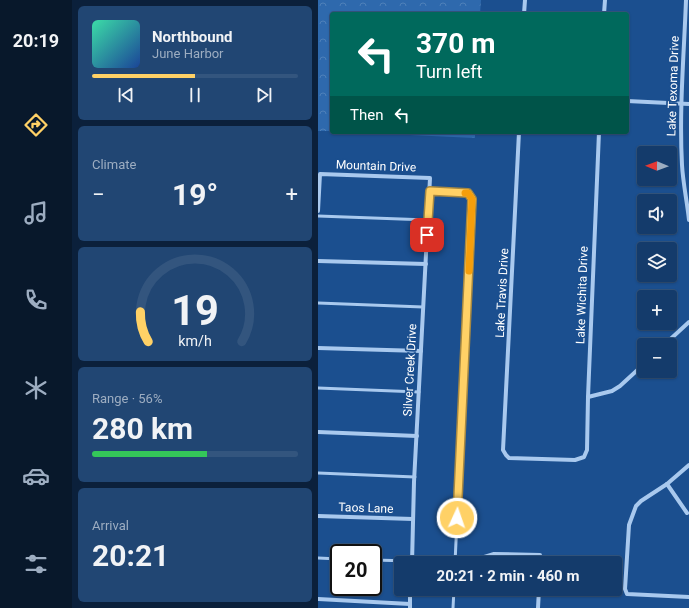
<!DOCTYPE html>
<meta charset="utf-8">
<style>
:root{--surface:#143b6b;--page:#214673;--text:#f1f3f6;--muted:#9dadc1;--line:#33557e;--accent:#ffd166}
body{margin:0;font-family:Roboto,sans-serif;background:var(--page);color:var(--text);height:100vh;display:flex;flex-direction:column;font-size:15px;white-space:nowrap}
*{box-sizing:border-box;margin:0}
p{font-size:13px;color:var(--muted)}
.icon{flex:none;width:22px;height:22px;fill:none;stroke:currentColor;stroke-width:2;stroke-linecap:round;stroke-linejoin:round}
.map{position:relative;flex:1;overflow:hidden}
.sheet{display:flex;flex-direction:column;gap:6px;padding:6px;background:#0b203b;width:246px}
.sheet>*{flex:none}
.banner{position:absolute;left:12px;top:12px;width:299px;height:122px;border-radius:4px;box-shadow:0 1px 3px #0004,0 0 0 1px var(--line);background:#00695c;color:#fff;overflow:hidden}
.needle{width:26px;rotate:271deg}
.controls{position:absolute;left:319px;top:146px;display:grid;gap:8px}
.controls a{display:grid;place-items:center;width:40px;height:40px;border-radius:4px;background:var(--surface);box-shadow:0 1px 3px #0004,0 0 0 1px var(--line);font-size:20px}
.speed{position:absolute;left:12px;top:544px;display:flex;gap:8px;font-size:20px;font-weight:700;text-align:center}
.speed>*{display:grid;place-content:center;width:52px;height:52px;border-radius:50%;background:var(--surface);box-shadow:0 1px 3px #0004,0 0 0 1px var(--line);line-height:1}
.speed .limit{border:2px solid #111;border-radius:6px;background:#fff;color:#111}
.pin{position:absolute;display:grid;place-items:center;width:34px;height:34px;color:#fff;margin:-17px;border-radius:8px;box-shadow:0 2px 6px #0006}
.me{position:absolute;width:44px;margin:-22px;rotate:3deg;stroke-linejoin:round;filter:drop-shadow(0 0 3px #0008)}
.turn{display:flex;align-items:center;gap:14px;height:84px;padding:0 20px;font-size:18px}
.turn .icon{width:52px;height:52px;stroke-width:2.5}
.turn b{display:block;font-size:28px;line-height:34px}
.then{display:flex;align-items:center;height:38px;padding:0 20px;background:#0003;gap:8px;font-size:15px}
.big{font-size:30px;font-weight:700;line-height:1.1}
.sheet .widget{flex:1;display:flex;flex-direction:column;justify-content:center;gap:6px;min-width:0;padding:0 14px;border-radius:6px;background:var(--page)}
.sheet .dial{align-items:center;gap:0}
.dial svg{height:104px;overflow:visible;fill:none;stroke:var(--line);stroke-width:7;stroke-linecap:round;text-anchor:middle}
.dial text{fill:var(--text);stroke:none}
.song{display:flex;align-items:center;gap:12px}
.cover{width:48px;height:48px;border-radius:6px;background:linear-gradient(135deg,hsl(160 70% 55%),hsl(220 70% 35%))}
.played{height:4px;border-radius:2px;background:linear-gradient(90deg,var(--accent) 50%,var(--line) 50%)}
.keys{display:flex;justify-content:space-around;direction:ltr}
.heat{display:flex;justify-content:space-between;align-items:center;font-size:22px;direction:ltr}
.charge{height:6px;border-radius:3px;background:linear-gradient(90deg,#34c759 56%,var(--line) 0)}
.trip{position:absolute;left:76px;top:556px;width:228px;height:40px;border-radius:4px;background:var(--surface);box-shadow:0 1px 3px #0004,0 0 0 1px var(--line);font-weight:700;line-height:40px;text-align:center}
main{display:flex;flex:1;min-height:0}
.tab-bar{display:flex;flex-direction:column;width:72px;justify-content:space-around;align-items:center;background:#08182b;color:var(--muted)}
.tab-bar .icon{width:28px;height:28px}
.tab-bar .on{color:var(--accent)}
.tab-bar b{font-size:18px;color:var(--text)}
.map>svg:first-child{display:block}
</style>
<main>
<nav class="tab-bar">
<b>20:19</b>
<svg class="icon on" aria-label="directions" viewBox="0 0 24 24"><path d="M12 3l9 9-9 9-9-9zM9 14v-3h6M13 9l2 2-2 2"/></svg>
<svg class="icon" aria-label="music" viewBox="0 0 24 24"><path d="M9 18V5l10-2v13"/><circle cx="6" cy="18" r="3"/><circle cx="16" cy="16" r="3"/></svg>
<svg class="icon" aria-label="phone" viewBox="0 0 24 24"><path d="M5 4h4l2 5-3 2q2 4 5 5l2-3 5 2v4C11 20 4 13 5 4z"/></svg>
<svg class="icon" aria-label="climate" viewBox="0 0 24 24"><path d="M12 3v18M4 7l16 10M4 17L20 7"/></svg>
<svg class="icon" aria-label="car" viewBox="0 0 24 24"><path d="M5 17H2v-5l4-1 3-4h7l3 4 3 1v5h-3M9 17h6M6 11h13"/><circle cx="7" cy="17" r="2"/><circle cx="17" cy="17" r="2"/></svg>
<svg class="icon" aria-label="filters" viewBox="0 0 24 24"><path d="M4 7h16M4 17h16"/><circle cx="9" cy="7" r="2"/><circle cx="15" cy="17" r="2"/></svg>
</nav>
<section class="sheet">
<div class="widget">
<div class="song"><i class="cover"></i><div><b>Northbound</b><p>June Harbor</p></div></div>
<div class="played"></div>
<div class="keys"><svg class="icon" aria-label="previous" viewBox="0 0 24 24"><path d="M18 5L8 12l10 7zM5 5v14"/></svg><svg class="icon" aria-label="pause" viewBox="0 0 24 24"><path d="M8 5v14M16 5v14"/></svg><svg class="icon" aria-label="next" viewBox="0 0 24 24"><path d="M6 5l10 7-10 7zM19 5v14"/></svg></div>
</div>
<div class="widget"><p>Climate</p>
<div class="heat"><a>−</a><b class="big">19°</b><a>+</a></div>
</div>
<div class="widget dial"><svg viewBox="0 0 100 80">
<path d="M14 69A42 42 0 1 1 86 69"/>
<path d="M14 69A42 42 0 0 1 8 46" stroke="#ffd166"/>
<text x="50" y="56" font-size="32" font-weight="700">19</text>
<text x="50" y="72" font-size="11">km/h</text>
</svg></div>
<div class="widget"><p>Range · 56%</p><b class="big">280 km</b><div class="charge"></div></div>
<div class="widget"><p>Arrival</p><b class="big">20:21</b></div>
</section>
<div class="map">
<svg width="371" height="608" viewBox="0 0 371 608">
<defs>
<pattern id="forest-crowns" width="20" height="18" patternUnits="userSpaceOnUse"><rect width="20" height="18" fill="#2e69ad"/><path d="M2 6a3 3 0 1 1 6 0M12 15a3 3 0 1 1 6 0" fill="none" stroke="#4d80b9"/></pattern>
</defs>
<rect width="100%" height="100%" fill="#1b4f8f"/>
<g fill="url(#forest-crowns)">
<polygon points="0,0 163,0 162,14 14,14 14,131 0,131"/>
<polygon points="27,132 157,132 157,138"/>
</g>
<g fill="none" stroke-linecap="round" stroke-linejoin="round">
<g stroke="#a9c9ee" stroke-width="3">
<polyline points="112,191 150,193 154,199 137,563"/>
<polyline points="0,216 110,220"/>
<polyline points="0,303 105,307"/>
<polyline points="0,388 101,392"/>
<polyline points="0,473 97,477"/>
<polyline points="0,558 21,559"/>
<polyline points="55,560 94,561"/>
<polyline points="135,608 136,589"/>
</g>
<g stroke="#a9c9ee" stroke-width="4">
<path d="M368 0C366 55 361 110 364 165 365 183 369 201 371 220"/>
<polyline points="206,14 207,0"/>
<polyline points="286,14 287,0"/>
<polyline points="309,101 371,104"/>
<polyline points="201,132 185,450 188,455 191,458 257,460 266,457 269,450 270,397 281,132"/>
<polyline points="0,211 2,174 112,178 96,482 94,563"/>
<polyline points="0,261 108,264"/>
<polyline points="346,345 371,322"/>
<polyline points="0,348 103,351"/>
<polyline points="270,397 294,391 302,386 326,364"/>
<polyline points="0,432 99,436"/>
<polyline points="371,465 349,484 323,501 318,506 311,525 307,589 309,594 371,597"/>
<polyline points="349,484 369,513"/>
<polyline points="0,516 95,519"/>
<polyline points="94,561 150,562 176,554 222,555 222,563"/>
<polyline points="0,599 92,604"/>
<polyline points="92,608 92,589"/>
<polyline points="220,608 221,589"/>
</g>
</g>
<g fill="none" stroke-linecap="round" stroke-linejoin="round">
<g stroke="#a68842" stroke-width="10">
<polyline id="route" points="109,235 112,191 150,193 154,199 139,518"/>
</g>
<use href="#route" stroke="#ffd166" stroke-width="7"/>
<polyline stroke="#f59e0b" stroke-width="7" points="147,193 150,193 154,199 151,271"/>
</g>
<g text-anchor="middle" stroke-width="3.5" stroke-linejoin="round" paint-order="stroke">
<g font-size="12" fill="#fff" stroke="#1b4f8f">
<text transform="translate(355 86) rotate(-88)" y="4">Lake Texoma Drive</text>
<text transform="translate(58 166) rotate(2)" y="4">Mountain Drive</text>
<text transform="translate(184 293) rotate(-87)" y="4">Lake Travis Drive</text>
<text transform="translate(264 295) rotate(-88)" y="4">Lake Wichita Drive</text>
<text transform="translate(92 370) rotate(-87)" y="4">Silver Creek Drive</text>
<text transform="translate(48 508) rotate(2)" y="4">Taos Lane</text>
</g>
</g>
</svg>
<div class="controls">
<a><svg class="needle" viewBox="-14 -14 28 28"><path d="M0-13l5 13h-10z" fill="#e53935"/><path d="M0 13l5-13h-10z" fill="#9dadc1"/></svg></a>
<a><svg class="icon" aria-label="sound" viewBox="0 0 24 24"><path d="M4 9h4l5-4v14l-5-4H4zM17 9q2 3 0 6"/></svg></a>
<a><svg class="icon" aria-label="layers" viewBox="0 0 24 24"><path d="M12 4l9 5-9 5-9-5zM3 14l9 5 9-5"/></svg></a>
<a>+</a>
<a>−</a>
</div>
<div class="speed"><div class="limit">20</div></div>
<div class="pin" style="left:109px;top:235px;background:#d93025"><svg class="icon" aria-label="arrive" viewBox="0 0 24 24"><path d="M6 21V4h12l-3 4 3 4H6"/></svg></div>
<svg class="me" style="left:139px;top:518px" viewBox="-20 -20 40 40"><circle r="17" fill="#ffd166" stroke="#fff" stroke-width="3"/><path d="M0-11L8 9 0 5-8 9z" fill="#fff"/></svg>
<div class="trip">20:21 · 2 min · 460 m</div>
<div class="banner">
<div class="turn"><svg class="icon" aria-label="left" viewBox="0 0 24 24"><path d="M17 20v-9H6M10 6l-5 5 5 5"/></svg><div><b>370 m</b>Turn left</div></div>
<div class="then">Then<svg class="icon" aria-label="left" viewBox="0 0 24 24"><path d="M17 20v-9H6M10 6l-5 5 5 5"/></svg></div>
</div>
</div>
</main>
